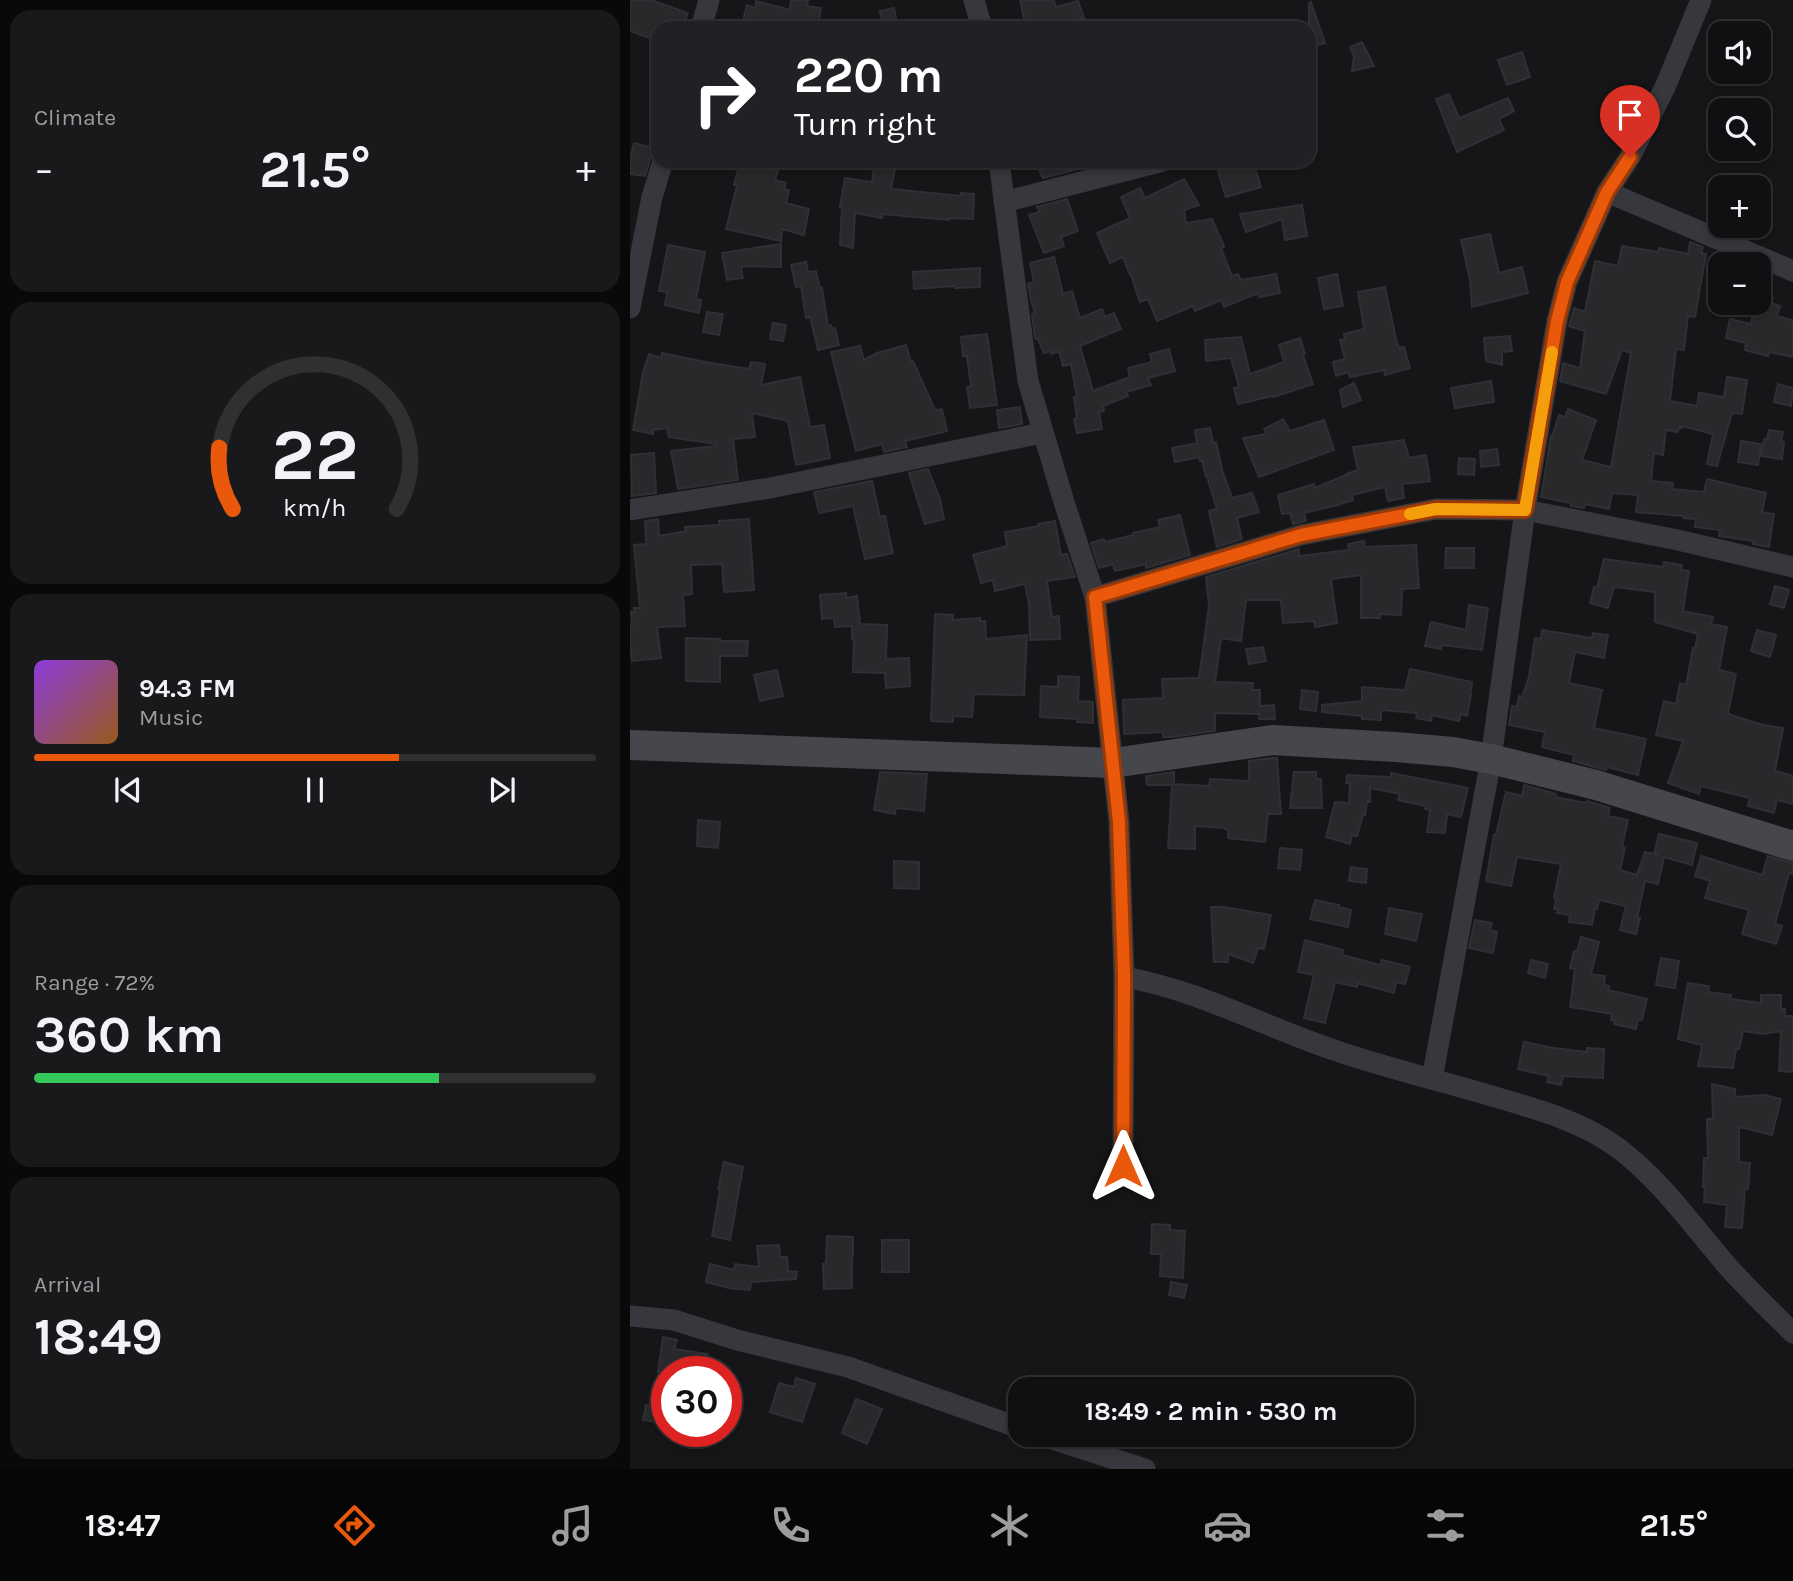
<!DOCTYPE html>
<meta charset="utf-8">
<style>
:root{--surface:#101012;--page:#19191b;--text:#f1f3f6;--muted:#9c9d9f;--line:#303032;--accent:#ea580c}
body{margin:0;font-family:Karla,sans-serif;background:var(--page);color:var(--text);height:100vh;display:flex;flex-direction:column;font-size:26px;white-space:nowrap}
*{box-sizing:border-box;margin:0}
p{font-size:23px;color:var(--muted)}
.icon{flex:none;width:38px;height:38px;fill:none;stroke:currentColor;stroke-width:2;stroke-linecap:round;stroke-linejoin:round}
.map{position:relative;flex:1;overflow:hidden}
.sheet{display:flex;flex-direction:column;gap:10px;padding:10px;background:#09090a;width:630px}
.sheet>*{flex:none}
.top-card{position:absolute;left:21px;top:21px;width:665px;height:147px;border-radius:21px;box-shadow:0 4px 10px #0003,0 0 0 2px var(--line);background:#202124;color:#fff;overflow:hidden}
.tools{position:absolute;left:1078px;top:21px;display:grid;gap:14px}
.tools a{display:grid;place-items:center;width:63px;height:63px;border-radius:14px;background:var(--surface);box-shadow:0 4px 10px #0003,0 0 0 2px var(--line);font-size:35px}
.speed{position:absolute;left:21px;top:1356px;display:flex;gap:14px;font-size:35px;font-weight:700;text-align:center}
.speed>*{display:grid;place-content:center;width:91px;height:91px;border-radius:50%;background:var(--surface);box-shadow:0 4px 10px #0003,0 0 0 2px var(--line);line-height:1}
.speed .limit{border:10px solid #d22;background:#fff;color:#111}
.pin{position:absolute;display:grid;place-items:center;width:60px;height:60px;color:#fff;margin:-72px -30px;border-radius:50% 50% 50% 0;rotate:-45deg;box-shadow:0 0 7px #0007}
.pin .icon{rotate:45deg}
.me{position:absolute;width:77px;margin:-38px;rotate:0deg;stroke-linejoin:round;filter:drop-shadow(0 0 5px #0008)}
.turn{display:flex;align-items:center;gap:24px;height:147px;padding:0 28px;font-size:32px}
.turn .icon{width:91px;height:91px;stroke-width:2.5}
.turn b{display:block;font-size:49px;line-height:60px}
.big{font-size:52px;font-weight:700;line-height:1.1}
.sheet .card{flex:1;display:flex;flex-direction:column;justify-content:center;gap:10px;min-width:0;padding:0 24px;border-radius:21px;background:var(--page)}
.sheet .dial{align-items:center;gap:0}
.dial svg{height:182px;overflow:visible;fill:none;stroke:var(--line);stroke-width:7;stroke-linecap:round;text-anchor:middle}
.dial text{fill:var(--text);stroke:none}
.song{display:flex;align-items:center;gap:21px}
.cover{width:84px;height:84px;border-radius:10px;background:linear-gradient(135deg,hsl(270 70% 55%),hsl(30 70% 35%))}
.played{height:7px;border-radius:4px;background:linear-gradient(90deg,var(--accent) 65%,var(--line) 65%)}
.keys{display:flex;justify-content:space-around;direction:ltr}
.heat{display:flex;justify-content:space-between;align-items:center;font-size:38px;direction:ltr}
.charge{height:10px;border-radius:5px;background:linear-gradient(90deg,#34c759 72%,var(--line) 0)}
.trip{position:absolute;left:378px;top:1377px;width:406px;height:70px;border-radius:21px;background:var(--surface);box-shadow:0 4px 10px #0003,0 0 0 2px var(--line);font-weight:700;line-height:70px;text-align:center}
.dock{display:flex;height:112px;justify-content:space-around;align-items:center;background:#060607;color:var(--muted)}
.dock .icon{width:49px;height:49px}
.dock .selected{color:var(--accent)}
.dock b{font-size:32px;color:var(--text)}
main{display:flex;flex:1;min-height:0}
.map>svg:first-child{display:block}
</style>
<main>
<section class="sheet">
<div class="card"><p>Climate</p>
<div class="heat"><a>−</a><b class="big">21.5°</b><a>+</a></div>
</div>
<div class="card dial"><svg viewBox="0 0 100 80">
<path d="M14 69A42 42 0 1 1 86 69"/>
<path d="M14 69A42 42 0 0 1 8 42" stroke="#ea580c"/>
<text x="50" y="56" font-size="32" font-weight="700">22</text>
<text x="50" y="72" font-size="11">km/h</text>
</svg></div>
<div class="card">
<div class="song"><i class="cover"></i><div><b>94.3 FM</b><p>Music</p></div></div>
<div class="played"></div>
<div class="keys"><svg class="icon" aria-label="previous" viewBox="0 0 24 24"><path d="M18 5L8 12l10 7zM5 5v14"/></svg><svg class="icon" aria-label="pause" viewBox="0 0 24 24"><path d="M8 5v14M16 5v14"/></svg><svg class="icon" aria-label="next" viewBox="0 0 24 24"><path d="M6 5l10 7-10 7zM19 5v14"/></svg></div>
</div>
<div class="card"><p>Range · 72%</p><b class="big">360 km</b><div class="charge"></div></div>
<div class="card"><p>Arrival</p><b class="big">18:49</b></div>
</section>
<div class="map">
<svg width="1163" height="1469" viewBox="0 0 1163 1469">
<rect width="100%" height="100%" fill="#161618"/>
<g fill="#29292c" stroke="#303034" stroke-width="2">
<polygon points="2,0 21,0 58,13 52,28 28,28 28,41 0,31 0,6"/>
<polygon points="161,0 178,0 177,6 191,8 189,21 172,20 171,28 111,28 117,5 125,8 126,1 160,10"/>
<polygon points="390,0 424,0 426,7 448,1 454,18 420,28 396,28"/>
<polygon points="681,2 695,43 679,48 679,3"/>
<polygon points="264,8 268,28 253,28 250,11"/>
<polygon points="732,42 744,66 722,71 724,56 720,47"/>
<polygon points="892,52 900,77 877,85 868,60"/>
<polygon points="819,94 829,118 878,98 884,111 869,119 874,130 827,152 806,99"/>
<polygon points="4,143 28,149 21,157 15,176 0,174 0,160"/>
<polygon points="245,161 266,164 261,189 331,196 331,193 344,194 343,219 319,218 319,220 252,214 252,218 225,213 223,248 210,245 212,207 210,207 215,178 242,182"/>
<polygon points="416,161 445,161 448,169 413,178 407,165"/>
<polygon points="585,161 623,161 631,187 596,197"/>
<polygon points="110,163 148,171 145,180 156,183 154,189 159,190 156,203 179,209 174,235 152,229 151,241 96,229 107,185 104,185"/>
<polygon points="554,179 569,205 554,210 556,223 582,219 592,241 594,247 591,248 602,276 608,274 611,280 646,274 650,293 629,297 628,293 594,307 591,300 565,311 563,306 527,321 518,299 510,302 501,275 500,275 493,257 480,263 467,233 500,218 491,197 510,188 515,198"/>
<polygon points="437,199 448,231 431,237 434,246 414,253 399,215 409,212 407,207"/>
<polygon points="672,205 677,236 655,240 652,219 616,232 610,214"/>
<polygon points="860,234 869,273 892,267 898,293 842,307 840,280 831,240"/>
<polygon points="1060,242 1073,247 1071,253 1076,254 1065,317 1058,316 1054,350 1046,349 1040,401 1067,406 1069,393 1094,397 1097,377 1117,380 1112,414 1102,413 1087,466 1077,464 1083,434 1052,426 1052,428 1049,427 1048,432 1036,430 1033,455 1024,453 1021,481 1043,483 1042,489 1074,492 1077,479 1136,493 1132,512 1144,514 1139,547 1123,544 1123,541 1089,536 1090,530 1065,527 1066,519 1054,518 1054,516 1006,512 1008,495 982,493 979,509 955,504 954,508 941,506 941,503 911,497 921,436 922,437 929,415 935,417 938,409 966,420 952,460 981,467 1001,353 992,350 976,394 930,381 933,363 950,368 955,331 939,326 944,308 955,312 965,261 988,266 992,246 1028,252 1029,248 1058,254"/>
<polygon points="151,244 151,267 111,266 113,278 97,280 92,253"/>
<polygon points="38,245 75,252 66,299 71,300 69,313 35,305 37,292 29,291"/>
<polygon points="424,257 433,294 442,291 450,318 472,309 475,317 484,313 491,329 450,346 463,391 500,377 498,368 522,362 520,354 539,349 545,371 518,378 521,385 496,392 498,396 473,406 474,411 469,412 472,429 447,433 444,419 447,419 444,397 447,397 441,364 433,366 429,351 421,354 420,351 414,353 408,339 406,339 405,337 402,314 405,313 401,301 398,284 404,282 400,263"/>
<polygon points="176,262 178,272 186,271 190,288 192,288 198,326 201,325 202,329 205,328 209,345 188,350 180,317 176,318 171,286 166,287 161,265"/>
<polygon points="350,268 350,287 325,288 325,286 284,289 283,272"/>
<polygon points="707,274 713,306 694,309 688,278"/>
<polygon points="755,287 766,339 769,348 774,347 780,368 755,375 754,370 720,377 718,372 706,376 703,362 715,359 710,340 715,339 714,334 734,329 728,292"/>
<polygon points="1130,295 1143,298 1141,303 1150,306 1147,316 1163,320 1163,357 1139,352 1138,356 1115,350 1116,343 1096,338 1100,319 1121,324 1122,317 1124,318"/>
<polygon points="77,312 93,314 89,335 73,332"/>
<polygon points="143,323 156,325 153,341 140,339"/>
<polygon points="357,334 367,405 340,408 337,387 341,386 337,356 333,356 331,337"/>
<polygon points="880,336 882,351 872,352 872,365 856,361 854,338"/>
<polygon points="611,337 620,374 654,362 649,345 670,338 675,354 673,355 683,384 643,397 642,396 608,404 604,388 609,387 601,358 576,361 575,340"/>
<polygon points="276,345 281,362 283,361 305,410 312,409 317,431 275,441 277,447 254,452 252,444 226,451 201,352 230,346 234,360 247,353"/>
<polygon points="32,353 75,362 119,369 121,362 135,364 131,385 170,377 180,427 194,425 200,458 166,465 158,421 122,413 125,437 103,439 108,480 48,489 41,451 86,446 86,444 39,437 37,428 23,430 23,434 3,430 13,372 19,354 31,358"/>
<polygon points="861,381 864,402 825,408 821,388"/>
<polygon points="724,383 731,400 713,407 710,390"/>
<polygon points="1148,384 1163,388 1161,406 1144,402"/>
<polygon points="390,407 392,424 369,428 367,410"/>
<polygon points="653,419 660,431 694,420 704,450 629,477 613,438 637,434 634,429"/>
<polygon points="580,428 583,443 586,442 592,469 602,498 622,493 629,512 607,518 612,539 587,547 579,511 587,509 577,477 576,477 572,461 570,461 569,457 545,462 542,448 567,443 565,430"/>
<polygon points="1139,430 1153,432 1151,441 1154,442 1152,459 1131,456 1134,439 1137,439"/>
<polygon points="774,440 779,458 796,455 800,481 772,484 774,498 758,501 755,487 722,495 723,500 708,505 674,513 676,521 663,524 660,513 652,514 648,495 684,484 685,488 716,475 716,474 728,470 723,447"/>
<polygon points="1111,441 1131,444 1128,465 1108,462"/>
<polygon points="867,449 869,465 851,467 850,451"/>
<polygon points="24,453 26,493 2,496 1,455"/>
<polygon points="829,458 845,459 844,475 828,474"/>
<polygon points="298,469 310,499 314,519 295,524 279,473"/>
<polygon points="242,481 250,517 255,516 263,553 235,559 223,506 189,513 184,492"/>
<polygon points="550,515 560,555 516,568 516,564 485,571 483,564 469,568 461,543 474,539 475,542 503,535 503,533 530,527 528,520"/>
<polygon points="28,519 29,536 56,531 55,527 89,525 89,521 119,519 124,590 94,592 92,564 61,565 62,594 53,595 55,626 27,627 31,658 2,661 0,641 0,626 2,626 1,612 5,612 4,608 10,608 4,545 16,544 15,521"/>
<polygon points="425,521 431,555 437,554 445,577 417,581 422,617 429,616 430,639 400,640 399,604 395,584 365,591 363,580 351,583 343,555 377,546 375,532 409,526 408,524"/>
<polygon points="734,541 735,547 786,545 789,588 772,589 771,615 750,614 750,618 731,618 731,575 701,579 707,623 685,627 684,621 653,623 651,600 616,600 611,641 591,638 585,682 623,683 622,690 630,690 630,706 644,705 645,719 629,719 629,714 585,713 585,731 543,737 533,737 533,732 494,734 493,700 533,698 532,679 569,678 579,606 576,577 669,549 669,556 719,550 718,544"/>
<polygon points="816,548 844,548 844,568 815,568"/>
<polygon points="974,559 1033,567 1034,562 1052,565 1051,570 1059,571 1053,611 1083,617 1081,624 1097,627 1089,670 1106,674 1098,714 1133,725 1153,728 1145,771 1163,776 1163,804 1147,800 1144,813 1118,806 1120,798 1071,786 1069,794 1038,783 1053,741 1026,735 1034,701 1046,704 1050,683 1056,685 1063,648 1065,648 1068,634 1025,622 1025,592 984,587 978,608 960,603 964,587 967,588"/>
<polygon points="1145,586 1159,590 1154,608 1140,604"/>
<polygon points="216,593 216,598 227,596 230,624 257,625 256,659 279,658 280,686 256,688 255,673 223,672 224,638 222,639 222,626 205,627 204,618 192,619 190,595"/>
<polygon points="839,605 858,608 852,650 812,645 811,649 795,646 801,622 836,630"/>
<polygon points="305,614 323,615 322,620 350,618 350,621 355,621 356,639 397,635 394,695 344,694 342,717 323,716 323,722 301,721"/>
<polygon points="912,630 962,638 963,633 978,635 974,658 945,652 939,683 972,690 964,728 1016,739 1008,775 977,767 976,770 943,761 944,755 912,747 915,732 879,725 882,706 887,707 889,696 892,697 899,677 905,638 911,639"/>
<polygon points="1127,630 1146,635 1140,657 1121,651"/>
<polygon points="56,638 90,639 90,641 118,641 117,656 90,656 90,682 56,681"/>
<polygon points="633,647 636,661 619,664 616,649"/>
<polygon points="780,669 842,682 840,695 841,695 837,716 831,714 829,721 802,715 801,721 786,718 787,713 751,710 751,720 732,719 732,716 692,712 692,705 732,701 732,687 775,690"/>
<polygon points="147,670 153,696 130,701 124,675"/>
<polygon points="428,676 449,677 448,701 463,702 463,723 447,722 447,719 410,717 411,686 428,687"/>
<polygon points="672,690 688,692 686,711 670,709"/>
<polygon points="643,758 647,758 651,814 638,814 635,842 598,838 598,830 595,829 595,828 565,826 565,849 538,848 542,785 517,785 516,776 544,772 544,784 579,786 580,779 619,781 619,761"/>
<polygon points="250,772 297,774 294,811 266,808 265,814 244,810"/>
<polygon points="664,772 686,772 686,779 691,779 692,808 660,808"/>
<polygon points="761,773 838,788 831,817 817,814 815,833 797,832 800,810 795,809 796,806 768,800 770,794 740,788 740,802 737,802 735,815 733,815 727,836 722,835 720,844 696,837 705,802 719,803 720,783 716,783 717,775 761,777"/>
<polygon points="894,785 926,794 925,797 956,803 957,801 980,808 978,816 998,820 992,847 995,848 990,870 1007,875 1015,852 1029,855 1024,854 1029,834 1067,843 1062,865 1034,857 1028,884 1015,881 1007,918 1010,918 1006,934 990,930 996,906 969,900 967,909 965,908 962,925 939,922 940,915 927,913 928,909 924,909 926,899 924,898 931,864 887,857 881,886 856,881 864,835 866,835 876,792 892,796"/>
<polygon points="68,820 90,822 88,848 67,846"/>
<polygon points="650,848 672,850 670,870 648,868"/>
<polygon points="1071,856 1132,875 1138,856 1163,863 1163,874 1159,873 1145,924 1152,926 1146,944 1112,934 1119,910 1075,898 1080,881 1065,876"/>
<polygon points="264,861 289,862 289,889 264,888"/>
<polygon points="721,867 737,869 736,883 719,881"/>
<polygon points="685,900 709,905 709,907 721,910 718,927 680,919"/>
<polygon points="581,907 594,907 641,915 634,949 628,948 623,963 598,954 598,962 584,962"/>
<polygon points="759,908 792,914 786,941 755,934"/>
<polygon points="845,920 862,923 860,930 867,932 863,953 839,948"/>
<polygon points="951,937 969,942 961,974 975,976 974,985 979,986 978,990 1017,999 1012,1020 1008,1019 1006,1029 984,1024 985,1021 981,1020 982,1014 940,1007 945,969 940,968 944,951 947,952"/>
<polygon points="675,940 713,950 712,955 750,965 752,960 780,967 775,984 766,982 764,993 728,983 727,987 705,982 695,1023 674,1018 684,975 668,972"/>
<polygon points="1031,958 1049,961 1045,988 1026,985"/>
<polygon points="901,960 918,964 915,978 898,973"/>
<polygon points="1058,983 1079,986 1078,992 1101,995 1100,999 1131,1003 1131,995 1151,995 1151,1009 1155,1009 1155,1016 1163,1016 1163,1072 1149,1071 1151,1031 1133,1034 1113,1031 1109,1049 1106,1049 1103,1068 1068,1066 1072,1045 1048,1039"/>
<polygon points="894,1042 924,1048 957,1052 957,1048 974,1049 973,1078 933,1076 931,1085 917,1082 919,1076 888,1069"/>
<polygon points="1082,1084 1105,1089 1105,1097 1134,1095 1151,1099 1142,1135 1109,1127 1109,1162 1120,1163 1118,1189 1115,1188 1112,1228 1095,1227 1097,1205 1074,1202 1075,1187 1073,1187 1074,1158 1078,1158 1077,1119 1083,1119"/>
<polygon points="94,1162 113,1167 100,1240 82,1236 90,1190 88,1189"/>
<polygon points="522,1224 540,1225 540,1230 555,1231 553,1278 530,1276 531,1254 521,1254"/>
<polygon points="197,1236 223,1237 223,1256 222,1256 222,1288 194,1289 193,1264 196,1264"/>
<rect x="252" y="1240" width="27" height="32"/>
<polygon points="149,1245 150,1257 157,1257 158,1271 167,1272 166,1279 121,1282 120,1290 99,1288 76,1282 80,1264 104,1270 105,1264 129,1267 127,1246"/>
<polygon points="541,1282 557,1285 554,1298 539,1295"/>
<polygon points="33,1337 47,1340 44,1349 78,1354 75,1372 28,1372"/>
<polygon points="166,1378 185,1384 172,1422 140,1412 149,1383 164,1387"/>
<polygon points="226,1399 252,1409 237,1444 212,1433"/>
<polygon points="16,1405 35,1409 32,1423 13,1420"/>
</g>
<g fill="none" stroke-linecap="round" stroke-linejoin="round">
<g stroke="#37383d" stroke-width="21">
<polyline points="344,0 352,28"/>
<polyline points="71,28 79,0"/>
<polyline points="369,161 398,381 434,502 465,597 489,822 494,977 493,1165"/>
<polyline points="977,192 1163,271"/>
<polyline points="374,202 533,161"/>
<polyline points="0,308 22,197 33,161"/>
<polyline points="0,510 140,488 412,433"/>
<polyline points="465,597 671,535 806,509 895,510 1048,540 1163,567"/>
<path d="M494 977C568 990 633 1026 704 1050 759 1069 816 1082 872 1099 913 1111 954 1123 988 1148 1032 1181 1064 1228 1100 1269 1120 1291 1142 1312 1163 1333"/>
<polyline points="802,1079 861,759 895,510 927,321 937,282 977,192 1000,157 1036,85 1071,0"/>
<polyline points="0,1316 44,1320 107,1340 218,1367 390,1428"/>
<polyline points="410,1435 515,1469"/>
</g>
<polyline stroke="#45474d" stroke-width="30" points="0,745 483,763 642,740 766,747 823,752 861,759 966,785 1163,846"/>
</g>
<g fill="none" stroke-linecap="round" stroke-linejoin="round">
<g stroke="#983908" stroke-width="18">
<polyline id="route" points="493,1166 494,976 489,822 465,597 671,535 806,509 895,510 927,321 937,282 977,192 1000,157"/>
</g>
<use href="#route" stroke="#ea580c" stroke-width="12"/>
<polyline stroke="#f59e0b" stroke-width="12" points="780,514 806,509 895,510 922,352"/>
</g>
</svg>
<div class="tools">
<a><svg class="icon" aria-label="sound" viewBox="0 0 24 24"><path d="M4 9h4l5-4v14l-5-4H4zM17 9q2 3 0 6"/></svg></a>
<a><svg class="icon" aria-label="search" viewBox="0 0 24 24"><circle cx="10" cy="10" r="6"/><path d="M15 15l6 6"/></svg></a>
<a>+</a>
<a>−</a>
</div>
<div class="speed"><div class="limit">30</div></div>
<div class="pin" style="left:1000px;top:157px;background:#d93025"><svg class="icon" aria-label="arrive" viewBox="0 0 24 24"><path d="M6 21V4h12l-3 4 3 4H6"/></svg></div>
<svg class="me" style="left:493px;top:1166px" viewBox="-20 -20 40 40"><path d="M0-17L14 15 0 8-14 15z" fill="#ea580c" stroke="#fff" stroke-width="4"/></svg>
<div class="trip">18:49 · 2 min · 530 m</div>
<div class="top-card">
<div class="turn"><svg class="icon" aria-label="right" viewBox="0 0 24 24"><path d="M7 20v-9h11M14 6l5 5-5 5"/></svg><div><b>220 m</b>Turn right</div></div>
</div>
</div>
</main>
<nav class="dock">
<b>18:47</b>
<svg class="icon selected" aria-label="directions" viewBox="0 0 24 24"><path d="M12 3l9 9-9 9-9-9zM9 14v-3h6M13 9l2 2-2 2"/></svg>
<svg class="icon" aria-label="music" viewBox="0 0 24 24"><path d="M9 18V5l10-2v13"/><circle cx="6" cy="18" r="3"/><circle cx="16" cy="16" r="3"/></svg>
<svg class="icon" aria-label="phone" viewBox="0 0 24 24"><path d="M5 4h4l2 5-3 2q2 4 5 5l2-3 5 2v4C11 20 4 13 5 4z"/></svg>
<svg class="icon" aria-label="climate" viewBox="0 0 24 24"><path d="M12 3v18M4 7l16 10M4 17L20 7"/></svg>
<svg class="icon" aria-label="car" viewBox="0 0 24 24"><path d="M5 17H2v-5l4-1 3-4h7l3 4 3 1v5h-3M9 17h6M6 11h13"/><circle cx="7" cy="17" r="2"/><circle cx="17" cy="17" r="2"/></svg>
<svg class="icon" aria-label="filters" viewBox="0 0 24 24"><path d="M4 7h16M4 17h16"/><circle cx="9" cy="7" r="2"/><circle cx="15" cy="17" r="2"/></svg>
<b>21.5°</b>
</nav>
